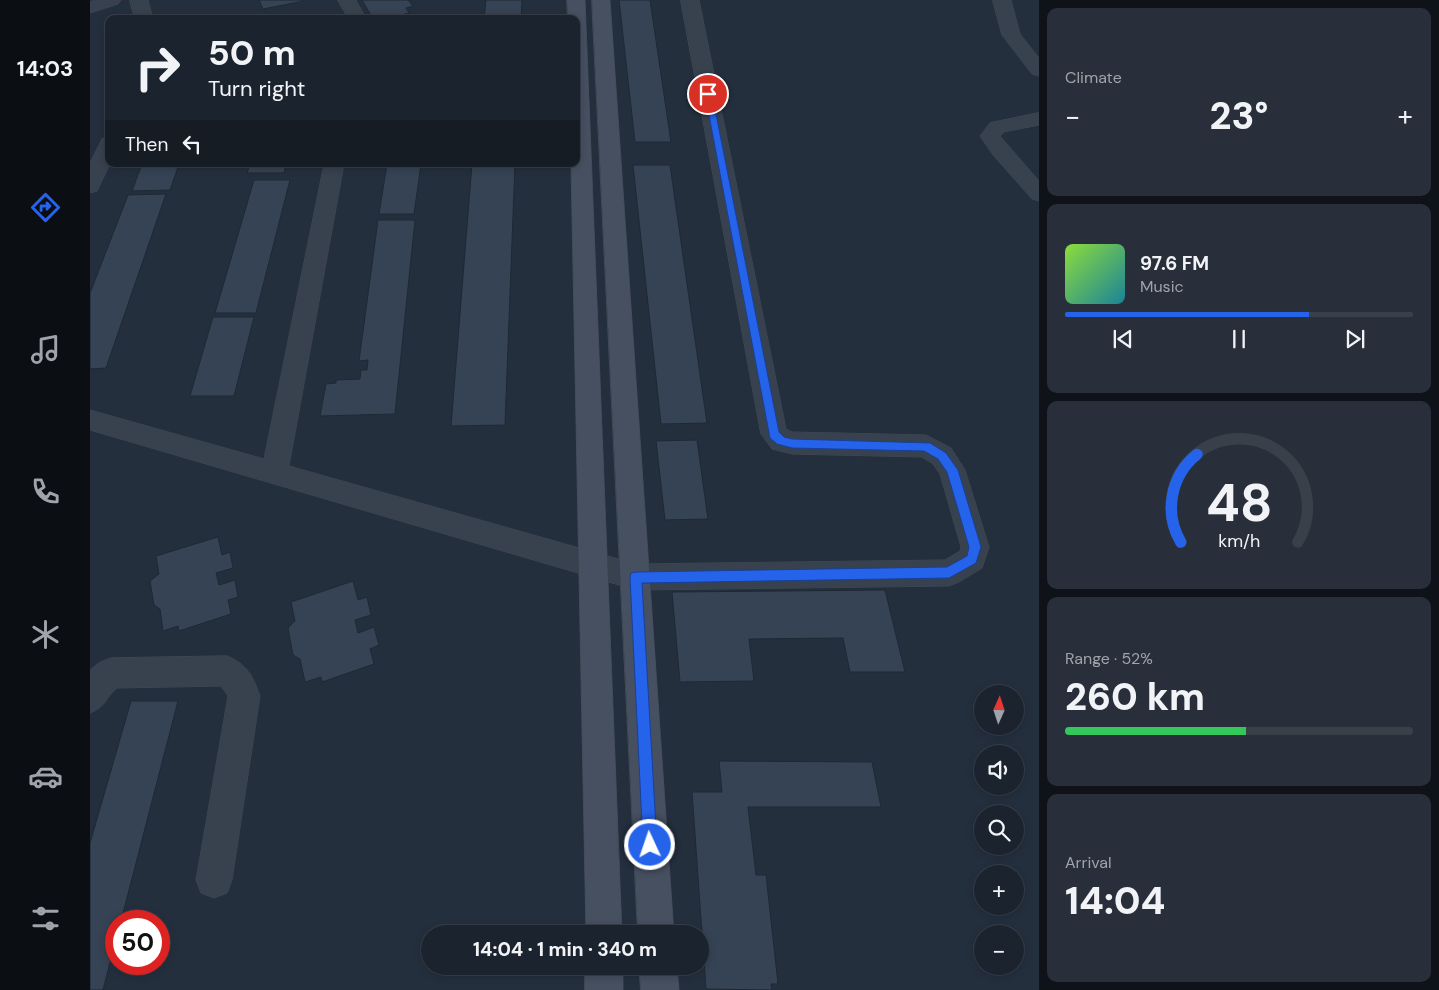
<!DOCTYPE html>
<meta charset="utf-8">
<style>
:root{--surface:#1b232e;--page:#282f3a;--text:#f1f3f6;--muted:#a0a4aa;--line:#39404a;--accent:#2563eb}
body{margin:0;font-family:"DM Sans",sans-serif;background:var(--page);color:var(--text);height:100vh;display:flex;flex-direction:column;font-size:19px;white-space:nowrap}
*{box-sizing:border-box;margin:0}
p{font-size:16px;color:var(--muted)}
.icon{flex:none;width:28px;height:28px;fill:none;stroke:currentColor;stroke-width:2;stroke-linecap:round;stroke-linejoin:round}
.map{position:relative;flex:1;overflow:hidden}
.sheet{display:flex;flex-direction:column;gap:8px;padding:8px;background:#0f1319;width:400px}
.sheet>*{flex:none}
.top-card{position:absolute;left:15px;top:15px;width:475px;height:152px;border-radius:10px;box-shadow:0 2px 8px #0003,0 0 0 1px var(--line);background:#1b232e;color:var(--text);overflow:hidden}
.needle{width:32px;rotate:3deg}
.fabs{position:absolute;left:884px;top:685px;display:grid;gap:10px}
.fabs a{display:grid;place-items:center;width:50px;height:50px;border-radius:50%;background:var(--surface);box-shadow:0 2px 8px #0003,0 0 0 1px var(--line);font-size:25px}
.speed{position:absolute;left:15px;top:910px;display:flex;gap:10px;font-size:25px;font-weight:700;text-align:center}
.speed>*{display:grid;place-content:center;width:65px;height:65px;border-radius:50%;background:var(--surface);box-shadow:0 2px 8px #0003,0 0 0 1px var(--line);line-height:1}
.speed .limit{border:8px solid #d22;background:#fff;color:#111}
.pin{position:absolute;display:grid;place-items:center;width:42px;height:42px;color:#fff;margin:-21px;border:2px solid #fff;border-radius:50%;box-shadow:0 1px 5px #0007}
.me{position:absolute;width:55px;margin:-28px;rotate:357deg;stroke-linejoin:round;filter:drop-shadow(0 0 4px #0008)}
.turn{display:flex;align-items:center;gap:18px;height:105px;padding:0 20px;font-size:22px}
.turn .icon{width:65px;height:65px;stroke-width:2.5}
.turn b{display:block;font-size:35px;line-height:42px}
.then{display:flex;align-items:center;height:48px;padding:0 20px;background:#0003;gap:10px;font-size:19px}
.big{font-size:38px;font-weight:800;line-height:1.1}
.sheet .tile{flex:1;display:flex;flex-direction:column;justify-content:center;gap:8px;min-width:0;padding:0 18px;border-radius:10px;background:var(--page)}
.sheet .dial{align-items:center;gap:0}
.dial svg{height:130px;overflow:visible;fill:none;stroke:var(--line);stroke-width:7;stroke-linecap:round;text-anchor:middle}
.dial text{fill:var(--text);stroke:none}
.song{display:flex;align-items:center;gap:15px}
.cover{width:60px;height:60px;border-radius:8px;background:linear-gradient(135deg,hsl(90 70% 55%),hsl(190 70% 35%))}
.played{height:5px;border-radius:2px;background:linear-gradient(90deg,var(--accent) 70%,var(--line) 70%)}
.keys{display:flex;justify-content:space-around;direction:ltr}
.heat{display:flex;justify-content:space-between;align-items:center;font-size:28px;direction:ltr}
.charge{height:8px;border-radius:4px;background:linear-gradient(90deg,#34c759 52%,var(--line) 0)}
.trip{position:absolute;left:331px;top:925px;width:288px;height:50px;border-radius:25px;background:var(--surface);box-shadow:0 2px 8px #0003,0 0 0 1px var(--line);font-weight:800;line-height:50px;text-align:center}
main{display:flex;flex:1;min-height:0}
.dock{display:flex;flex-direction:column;width:90px;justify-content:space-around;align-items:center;background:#0b0e12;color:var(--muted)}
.dock .icon{width:35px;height:35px}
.dock .on{color:var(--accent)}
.dock b{font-size:22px;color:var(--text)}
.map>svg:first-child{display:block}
</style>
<main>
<nav class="dock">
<b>14:03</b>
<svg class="icon on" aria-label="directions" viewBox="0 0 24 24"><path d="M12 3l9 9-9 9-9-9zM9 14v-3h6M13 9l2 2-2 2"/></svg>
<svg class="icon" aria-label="music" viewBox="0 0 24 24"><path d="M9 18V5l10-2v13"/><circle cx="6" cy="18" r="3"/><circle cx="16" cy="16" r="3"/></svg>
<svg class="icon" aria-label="phone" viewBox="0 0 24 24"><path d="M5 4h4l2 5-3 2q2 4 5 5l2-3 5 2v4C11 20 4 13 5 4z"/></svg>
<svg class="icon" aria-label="climate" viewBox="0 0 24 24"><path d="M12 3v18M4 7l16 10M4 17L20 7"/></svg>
<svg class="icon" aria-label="car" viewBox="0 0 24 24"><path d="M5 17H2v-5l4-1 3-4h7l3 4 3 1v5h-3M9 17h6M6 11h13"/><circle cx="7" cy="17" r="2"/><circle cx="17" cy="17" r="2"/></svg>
<svg class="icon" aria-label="filters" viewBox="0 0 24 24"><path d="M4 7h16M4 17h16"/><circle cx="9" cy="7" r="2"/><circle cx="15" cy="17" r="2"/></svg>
</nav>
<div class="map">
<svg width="949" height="990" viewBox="0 0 949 990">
<rect width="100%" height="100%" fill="#242f3e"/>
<g fill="#364354" stroke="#1f2835">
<polygon points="169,0 213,0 214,1 173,9"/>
<polygon points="272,0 318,0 323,6 316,8 319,13 293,19 283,19"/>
<polygon points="396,0 432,0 431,19 394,19"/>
<polygon points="529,0 560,0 581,142 545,142"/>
<polygon points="52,164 89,164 80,190 42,191"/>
<polygon points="160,164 196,164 194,173 157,173"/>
<polygon points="297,164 331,164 324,214 289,214"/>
<polygon points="382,164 425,164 415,425 361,426"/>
<polygon points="543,165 580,165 617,423 571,424"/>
<polygon points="164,180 200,180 166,313 125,313"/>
<polygon points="76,194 16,368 0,369 0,293 38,195"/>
<polygon points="288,220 325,220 305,414 230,416 236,384 246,383 246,380 270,379 271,370 277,370 278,360 269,361"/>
<polygon points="123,317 164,317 144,396 100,396"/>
<polygon points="607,440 618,519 575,520 566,441"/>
<polygon points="128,537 132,555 140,552 143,568 126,573 129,585 145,580 148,597 138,600 141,614 89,631 88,626 73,631 70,609 64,605 60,581 69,574 66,556"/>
<polygon points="263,581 268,600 277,597 281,615 265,620 268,633 284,627 289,645 280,649 284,664 232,682 231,677 215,682 210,659 203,655 198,628 205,621 201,602"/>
<polygon points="795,590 815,672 760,672 753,638 659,639 664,681 590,682 582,592"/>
<polygon points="41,701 88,701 31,921 26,921 26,939 13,990 0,990 0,843"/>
<polygon points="629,761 782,762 791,807 658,807 666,875 676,875 688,984 681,984 682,990 616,989 602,792 632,792"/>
</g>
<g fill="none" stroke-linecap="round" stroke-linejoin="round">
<g stroke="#414a57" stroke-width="1">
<g id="street">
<polygon points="6,0 31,0 28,4 0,13 0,2"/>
<polygon points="40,0 58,0 63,19 45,19"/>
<polygon points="248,0 266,0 274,15 271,19 259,19"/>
<polygon points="591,0 609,0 696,429 702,432 836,435 861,448 875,470 899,547 892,568 869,582 859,586 546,590 0,430 0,410 174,459 234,164 254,164 199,466 546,564 855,560 870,551 871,547 850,474 843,464 832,457 702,454 682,449 671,434"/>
<polygon points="903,0 921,0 930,34 949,58 949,76 942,74 912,35"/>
<polygon points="949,113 949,125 914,132 910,136 949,181 949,201 942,199 903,155 890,136 900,123"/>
<polygon points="19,137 20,164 7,191 0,193 0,163 12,139"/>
<path d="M137 656C157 664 163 676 170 696L142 880 137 893 124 898 111 893 106 880 138 696 131 686 27 688C14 699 17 706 0 713V670L10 662 21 658Z"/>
</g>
</g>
<g stroke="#414a57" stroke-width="1">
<g id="secondary">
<polygon points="477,0 495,0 532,934 496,934 481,164 486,164 486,19 478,19"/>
<polygon points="502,0 520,0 584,934 548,934"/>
<rect x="495" y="966" width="38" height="24"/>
<polygon points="549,966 587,966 589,990 551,990"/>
</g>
</g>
<use href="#street" fill="#38414e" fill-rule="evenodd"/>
<use href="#secondary" fill="#465061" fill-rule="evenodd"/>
</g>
<polygon fill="#2563eb" stroke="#184099" points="618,92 622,94 689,432 694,437 702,439 840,443 856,453 868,470 891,547 886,563 859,578 552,583 567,845 565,850 560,852 555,850 553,845 540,577 541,573 546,572 857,567 877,556 879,547 857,472 848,459 834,451 702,448 687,444 680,438 615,94"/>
</svg>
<div class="fabs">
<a><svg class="needle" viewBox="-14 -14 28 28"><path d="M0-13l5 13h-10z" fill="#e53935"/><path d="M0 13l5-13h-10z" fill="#a0a4aa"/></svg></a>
<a><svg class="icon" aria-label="sound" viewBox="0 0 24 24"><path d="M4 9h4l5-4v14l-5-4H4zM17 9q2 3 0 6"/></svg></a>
<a><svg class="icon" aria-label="search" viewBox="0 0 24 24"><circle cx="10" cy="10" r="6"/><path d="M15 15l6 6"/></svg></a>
<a>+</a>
<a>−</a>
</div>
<div class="speed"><div class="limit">50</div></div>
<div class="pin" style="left:618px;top:94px;background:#d93025"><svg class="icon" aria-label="arrive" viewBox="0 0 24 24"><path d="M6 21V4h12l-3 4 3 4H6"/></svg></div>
<svg class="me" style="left:560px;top:845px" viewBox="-20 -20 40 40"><circle r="17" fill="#2563eb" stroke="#fff" stroke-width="3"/><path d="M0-11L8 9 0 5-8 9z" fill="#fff"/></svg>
<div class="trip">14:04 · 1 min · 340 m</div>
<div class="top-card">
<div class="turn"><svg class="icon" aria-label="right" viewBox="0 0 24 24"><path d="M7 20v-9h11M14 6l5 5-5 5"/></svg><div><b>50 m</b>Turn right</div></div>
<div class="then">Then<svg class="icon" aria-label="left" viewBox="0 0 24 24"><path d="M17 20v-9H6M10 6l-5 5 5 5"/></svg></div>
</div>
</div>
<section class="sheet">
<div class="tile"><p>Climate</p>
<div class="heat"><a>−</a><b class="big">23°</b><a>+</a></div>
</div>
<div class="tile">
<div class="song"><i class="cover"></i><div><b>97.6 FM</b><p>Music</p></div></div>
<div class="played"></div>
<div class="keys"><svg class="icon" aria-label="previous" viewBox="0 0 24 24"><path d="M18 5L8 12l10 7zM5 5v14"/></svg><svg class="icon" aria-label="pause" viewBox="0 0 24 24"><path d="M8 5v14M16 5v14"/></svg><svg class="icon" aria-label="next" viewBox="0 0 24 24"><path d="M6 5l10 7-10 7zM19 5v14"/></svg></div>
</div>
<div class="tile dial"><svg viewBox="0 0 100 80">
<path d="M14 69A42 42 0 1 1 86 69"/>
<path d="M14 69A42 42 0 0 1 24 15" stroke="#2563eb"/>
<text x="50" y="56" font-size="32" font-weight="700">48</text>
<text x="50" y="72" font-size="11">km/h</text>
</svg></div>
<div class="tile"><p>Range · 52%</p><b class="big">260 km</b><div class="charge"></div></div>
<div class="tile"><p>Arrival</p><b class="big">14:04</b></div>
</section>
</main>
